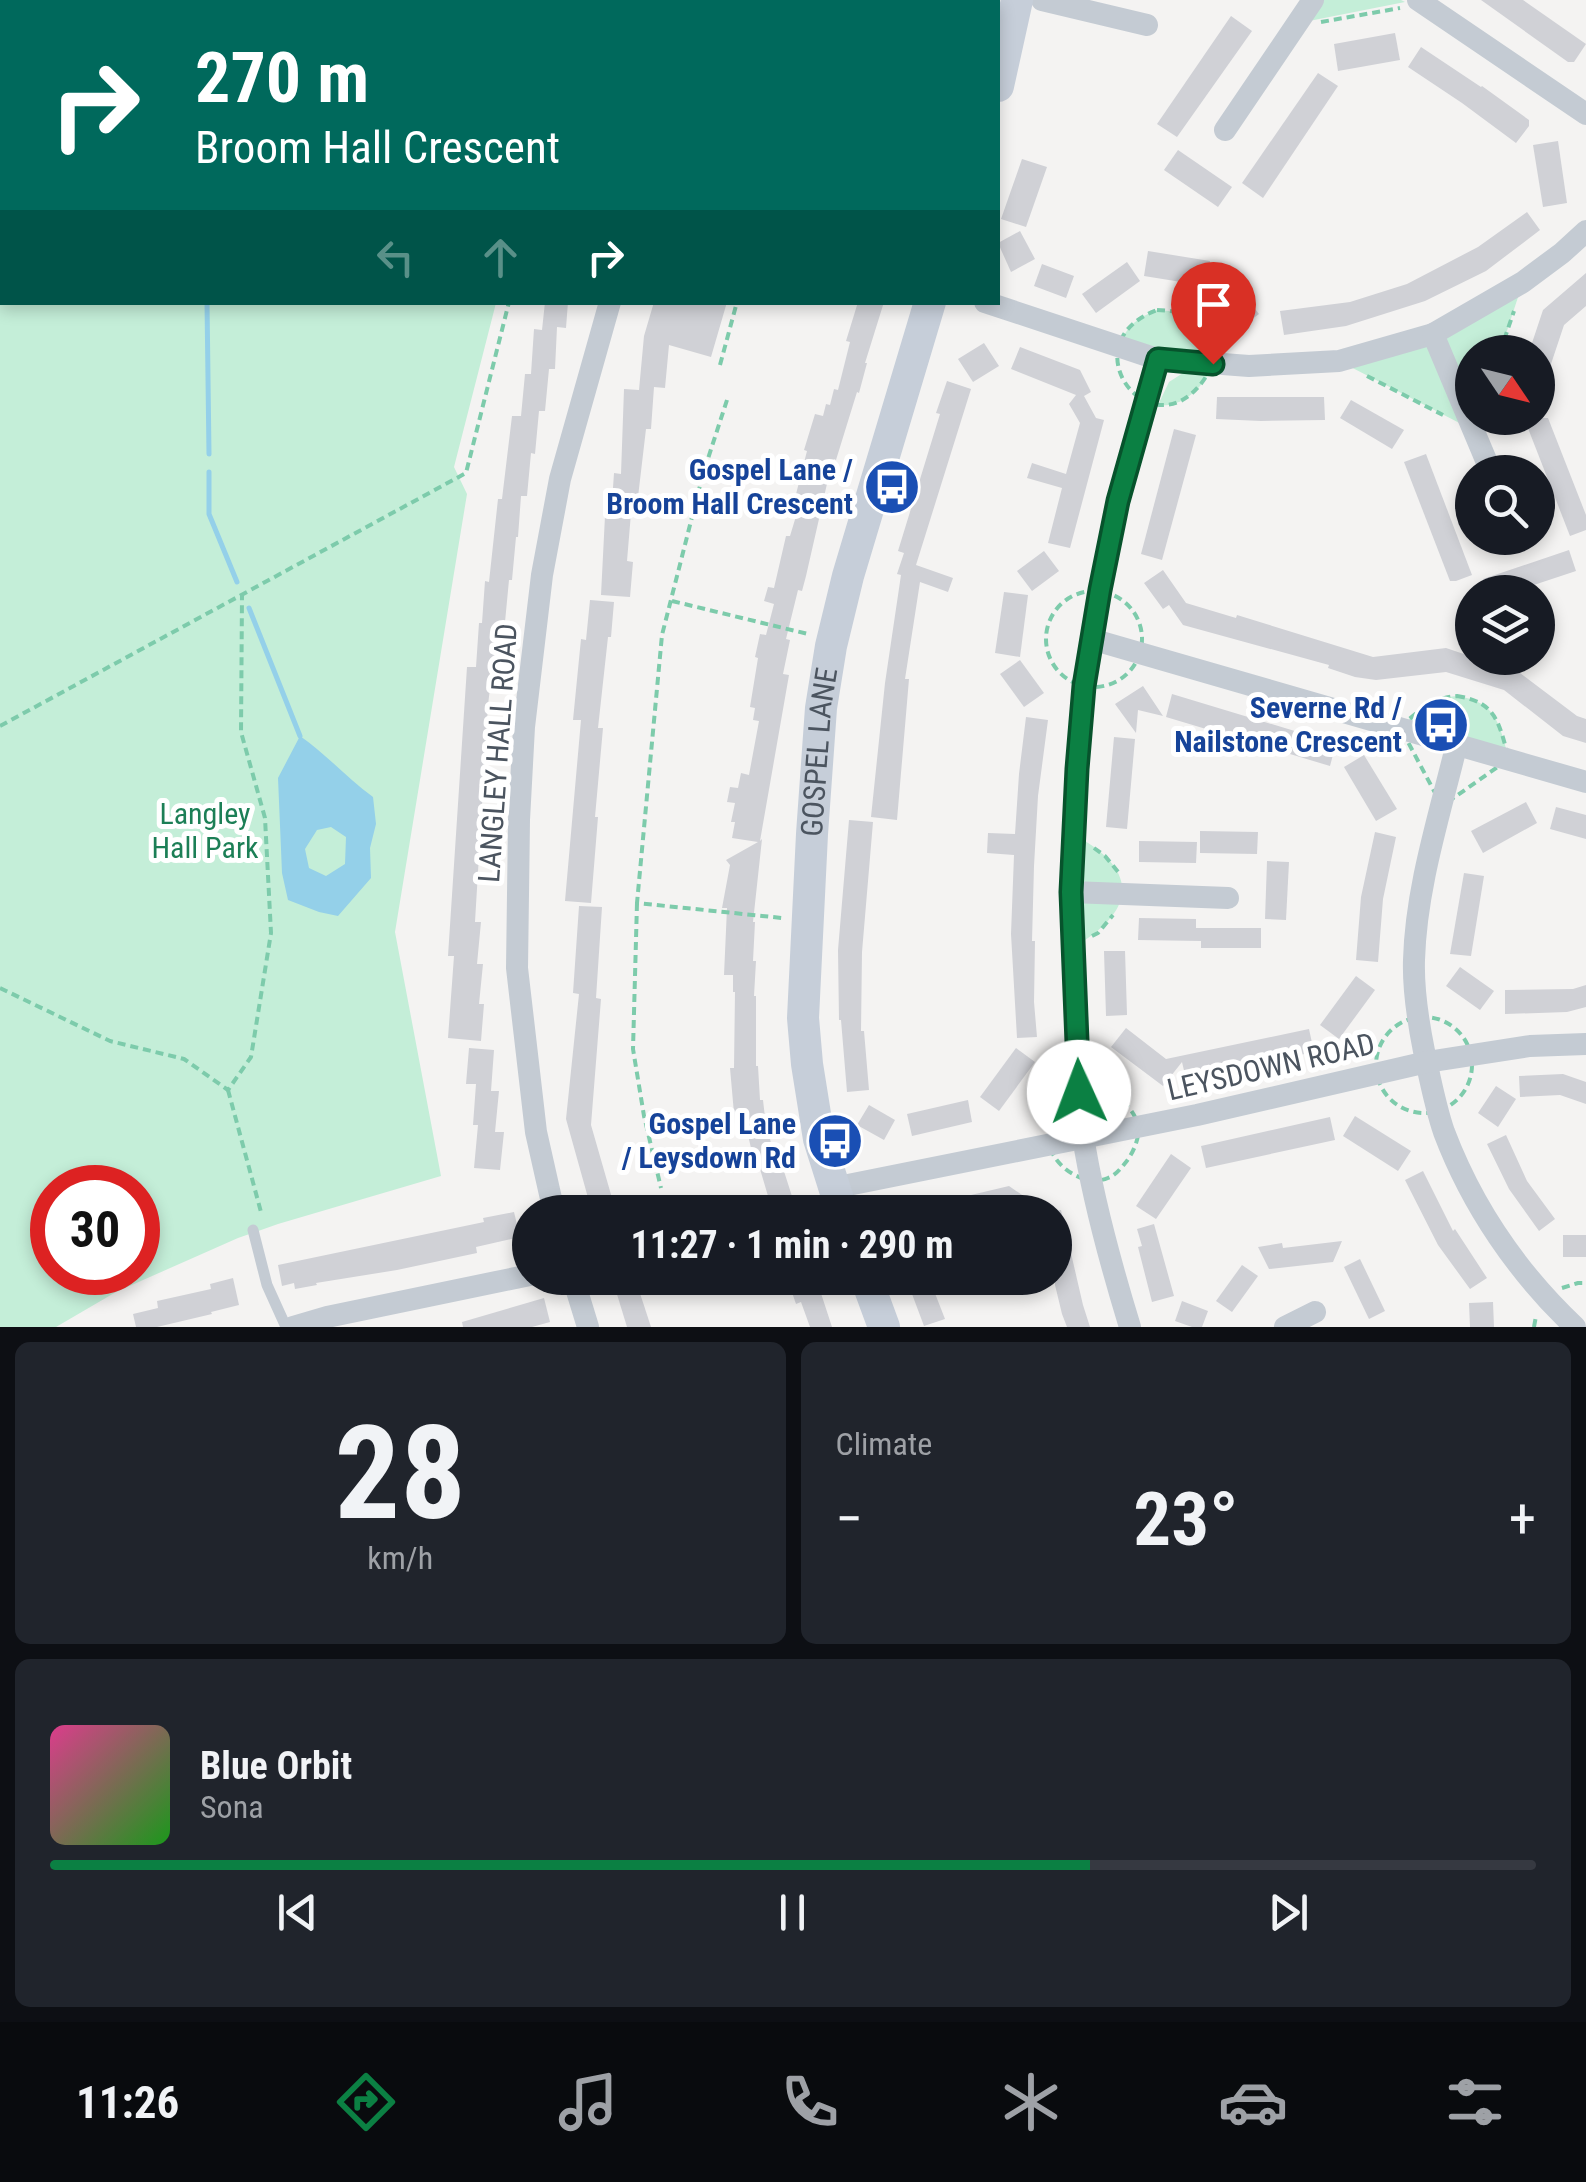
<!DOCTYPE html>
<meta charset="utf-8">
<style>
:root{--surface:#171b24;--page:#20242c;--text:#f1f3f6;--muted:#9ea1a6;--line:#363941;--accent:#0b8043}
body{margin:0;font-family:"Roboto Condensed",sans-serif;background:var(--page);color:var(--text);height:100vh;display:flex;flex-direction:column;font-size:38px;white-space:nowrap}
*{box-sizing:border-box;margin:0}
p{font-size:32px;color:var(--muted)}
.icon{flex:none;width:55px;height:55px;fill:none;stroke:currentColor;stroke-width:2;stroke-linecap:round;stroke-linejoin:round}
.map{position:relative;height:1327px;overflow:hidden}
.drawer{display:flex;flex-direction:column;gap:15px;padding:15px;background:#0d0f14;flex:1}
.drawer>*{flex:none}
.hud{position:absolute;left:0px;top:0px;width:1000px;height:305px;box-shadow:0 5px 15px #0003;background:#00695c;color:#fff;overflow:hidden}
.needle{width:65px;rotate:125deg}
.controls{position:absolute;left:1455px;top:335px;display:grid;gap:20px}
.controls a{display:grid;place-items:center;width:100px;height:100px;border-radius:50%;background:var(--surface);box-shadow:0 5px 15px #0003;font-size:50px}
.speed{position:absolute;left:30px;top:1165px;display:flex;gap:20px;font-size:50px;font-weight:700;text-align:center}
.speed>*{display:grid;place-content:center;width:130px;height:130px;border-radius:50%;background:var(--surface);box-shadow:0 5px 15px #0003;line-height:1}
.speed .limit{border:15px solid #d22;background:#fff;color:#111}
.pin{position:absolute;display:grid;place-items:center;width:85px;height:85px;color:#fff;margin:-102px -42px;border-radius:50% 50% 50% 0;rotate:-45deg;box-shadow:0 0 10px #0007}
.pin .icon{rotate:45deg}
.me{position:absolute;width:110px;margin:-55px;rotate:358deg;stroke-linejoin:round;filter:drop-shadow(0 0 8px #0008)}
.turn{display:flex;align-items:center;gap:35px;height:210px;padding:0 30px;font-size:45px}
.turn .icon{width:130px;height:130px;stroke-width:2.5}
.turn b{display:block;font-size:70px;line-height:85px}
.lanes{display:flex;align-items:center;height:95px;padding:0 30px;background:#0003;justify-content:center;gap:50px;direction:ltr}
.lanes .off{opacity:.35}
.big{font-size:75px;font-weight:700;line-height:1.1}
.drawer .widget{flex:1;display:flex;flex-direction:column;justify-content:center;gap:15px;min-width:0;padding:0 35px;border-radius:15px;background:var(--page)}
.drawer .dial{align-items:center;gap:0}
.dial b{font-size:130px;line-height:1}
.song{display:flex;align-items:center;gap:30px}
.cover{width:120px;height:120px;border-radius:15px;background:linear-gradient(135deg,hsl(330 70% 55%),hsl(120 70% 35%))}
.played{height:10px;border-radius:5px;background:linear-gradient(90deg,var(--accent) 70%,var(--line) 70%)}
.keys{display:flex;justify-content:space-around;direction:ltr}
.heat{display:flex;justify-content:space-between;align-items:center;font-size:55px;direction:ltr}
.drawer .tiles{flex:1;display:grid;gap:15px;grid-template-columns:1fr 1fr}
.widget:last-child{grid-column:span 2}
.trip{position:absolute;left:512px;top:1195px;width:560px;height:100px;border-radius:50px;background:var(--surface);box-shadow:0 5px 15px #0003;font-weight:700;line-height:100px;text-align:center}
.tabs{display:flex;height:160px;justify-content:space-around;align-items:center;background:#090b0e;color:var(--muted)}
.tabs .icon{width:70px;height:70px}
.tabs .on{color:var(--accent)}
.tabs b{font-size:45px;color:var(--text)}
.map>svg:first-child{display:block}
</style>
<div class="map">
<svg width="1586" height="1327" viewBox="0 0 1586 1327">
<rect width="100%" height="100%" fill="#f4f3f2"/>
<g fill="#c4eed8" fill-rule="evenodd">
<path d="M0 0H177L176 2H2V302L496 303 454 467 467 494 395 932 441 1176 278 1224 238 1238 116 1292 56 1327H0ZM52 1188H138V1272H52Z"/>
<polygon points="1319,0 1401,0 1405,2 1304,22"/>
<polygon points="1523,282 1500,352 1472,352 1472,418 1475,431 1339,361 1433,334"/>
<path d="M1157 310C1197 312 1205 322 1212 360L1122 339C1130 323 1140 317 1157 310Z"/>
<path d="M1183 373 1208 375C1198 392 1179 408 1158 405L1169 382Z"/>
<path d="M1457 696C1497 702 1499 724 1509 759L1400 727C1419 711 1431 698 1457 696Z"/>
<path d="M1074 834C1085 841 1097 848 1106 857 1144 895 1108 927 1073 948Z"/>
</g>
<path fill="#94d0e9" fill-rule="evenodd" d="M300 736C326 754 347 778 373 797L376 824 370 848 371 878 338 916 319 912 288 900 282 873 278 778ZM331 827 346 837 345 864 326 876 309 868 305 849 317 830Z"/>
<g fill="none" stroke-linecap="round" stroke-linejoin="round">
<g stroke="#94d0e9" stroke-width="5">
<polyline points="235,2 236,0"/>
<polyline points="207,302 209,454"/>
<polyline points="209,472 209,514 237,582"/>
<polyline points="249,608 300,736"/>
</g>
</g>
<g fill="#d0d1d6">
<polygon points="1481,0 1523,0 1586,44 1574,62 1568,62"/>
<polygon points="1231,16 1252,31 1177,137 1157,124"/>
<polygon points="1395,33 1400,60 1338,71 1334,44"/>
<polygon points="1421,47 1481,87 1482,86 1529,120 1529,126 1516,143 1462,103 1408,67"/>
<polygon points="1318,73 1338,86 1263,198 1242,183"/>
<polygon points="1558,141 1567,203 1543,207 1533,145"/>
<polygon points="1178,150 1232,187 1218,207 1164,170"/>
<polygon points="1022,159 1047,167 1026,227 1001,219"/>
<polygon points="1527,212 1540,230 1486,271 1425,301 1346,326 1284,335 1280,311 1350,302 1407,284 1478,247"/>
<polygon points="1020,231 1035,259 1011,272 998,243"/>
<polygon points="1148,251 1210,261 1206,286 1144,276"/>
<polygon points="1127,262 1140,281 1096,313 1082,294"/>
<polygon points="1042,264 1074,276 1066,298 1034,286"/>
<polygon points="1586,273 1586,306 1564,325 1540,397 1538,397 1538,352 1529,352 1543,310"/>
<polygon points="1229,276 1259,314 1240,328 1211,290"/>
<polygon points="545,302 568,302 566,328 557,327 555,369 549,369 545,411 539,411 535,454 531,453 527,496 521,496 518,537 516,537 512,580 509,580 505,622 503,622 500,664 493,663 488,705 475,922 481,922 477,964 483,964 479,1004 484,1004 481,1041 448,1038 454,956 448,956 467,667 476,667 479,623 482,623 485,581 489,582 498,499 502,499 512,416 521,416 525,374 531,374 534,329 542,330"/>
<polygon points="654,302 727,302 711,357 669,345 665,388 654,387 651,429 646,429 636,514 631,513 627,561 633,562 630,597 601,595 605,516 611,517 614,473 621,474 624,389 639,390 644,336"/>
<polygon points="858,302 884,302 865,363 867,363 859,393 857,392 836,460 834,459 829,475 806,576 802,591 798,590 786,639 790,640 783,674 789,675 760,841 762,839 753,922 755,922 753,961 756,961 754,996 756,996 756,1066 758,1066 760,1100 763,1100 767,1135 769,1134 776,1167 782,1165 797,1212 760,1212 756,1200 768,1196 760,1169 756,1170 748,1135 736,1136 730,1068 734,1068 735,992 733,992 733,975 724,975 727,908 722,908 730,865 726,860 758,842 732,838 735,822 731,822 735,803 727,802 730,787 738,788 741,773 749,775 759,721 753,720 755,708 750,707 758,658 755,657 760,634 766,635 774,604 764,601 768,587 774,588 786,536 790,536 800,503 794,502 807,451 804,450 815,414 823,416 826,404 830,405 834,389 838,390 850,342 846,341"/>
<polygon points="984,343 999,366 973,382 958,359"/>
<polygon points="1020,347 1080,370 1091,392 1084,396 1096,418 1104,420 1070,548 1048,543 1062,488 1027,478 1032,463 1066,474 1080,423 1069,404 1076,395 1011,369"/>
<polygon points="947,381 971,389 916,565 953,578 948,592 920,582 905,679 909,679 897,820 871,817 885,683 901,575 897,574 904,553 898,551 940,414 936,413"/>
<polygon points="1217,397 1324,397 1325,420 1261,421 1216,419"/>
<polygon points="1351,400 1404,430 1392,449 1340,418"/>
<polygon points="1524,418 1548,418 1586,515 1586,530 1570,536"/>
<polygon points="1174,429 1196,435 1162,560 1141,554"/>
<polygon points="1426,454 1472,575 1456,581 1450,581 1404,462"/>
<polygon points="1569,550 1576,571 1513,592 1488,592 1483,579"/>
<polygon points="1044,551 1059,571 1032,591 1017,571"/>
<polygon points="1163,570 1186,603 1236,618 1237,615 1373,657 1446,648 1520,673 1577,716 1586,719 1586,743 1563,736 1504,690 1446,672 1376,680 1355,677 1328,668 1329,665 1183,625 1169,605 1163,609 1144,583"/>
<polygon points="1004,592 1028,595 1020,657 995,653"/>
<polygon points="590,600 614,602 611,637 608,637 598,728 603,728 595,817 598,817 591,903 565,901 581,720 573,720 581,639 586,640"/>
<polygon points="1020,660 1044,693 1024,707 1000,674"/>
<polygon points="1143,686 1163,716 1138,710 1136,733 1115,704"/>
<polygon points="1172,694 1308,735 1309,732 1337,740 1330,766 1166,717"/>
<polygon points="1026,717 1048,720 1038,796 1034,866 1032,941 1035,941 1034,1002 1037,1037 1017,1038 1011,934 1014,855 987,853 988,833 1015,834 1019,774"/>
<polygon points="1114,737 1135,739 1127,829 1106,827"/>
<polygon points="1364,755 1397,809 1376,821 1344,767"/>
<polygon points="1526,802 1537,823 1483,853 1471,831"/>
<polygon points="1556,807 1586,815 1586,839 1550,829"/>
<polygon points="849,820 873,822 862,952 861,1031 864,1031 869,1090 847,1092 841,1020 839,1020 838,950"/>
<polygon points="1200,831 1258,832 1257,854 1200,853"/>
<polygon points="1375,832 1396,837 1383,899 1378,962 1356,960 1361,897"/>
<polygon points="1139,841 1197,842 1196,863 1139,862"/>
<polygon points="1267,861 1289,862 1286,920 1265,919"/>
<polygon points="1464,873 1484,876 1471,956 1450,954"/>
<polygon points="579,906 602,907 596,998 601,999 591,1125 616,1212 592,1212 566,1119 579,994 573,993"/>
<polygon points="1139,918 1196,919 1196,928 1261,928 1261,948 1201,948 1201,941 1138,940"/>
<polygon points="1104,951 1125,951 1127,1015 1106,1016"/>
<polygon points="1460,967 1494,991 1480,1010 1446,986"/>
<polygon points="1356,976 1375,990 1339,1039 1320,1025"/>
<polygon points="1586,985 1586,1007 1567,1012 1505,1014 1505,990 1573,989"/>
<polygon points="1126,1028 1166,1059 1309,1029 1314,1052 1186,1079 1182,1062 1163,1086 1111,1047"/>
<polygon points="469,1048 494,1050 491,1091 499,1091 495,1132 504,1132 500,1170 474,1168 478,1125 473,1125 476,1084 466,1084"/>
<polygon points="1016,1048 1035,1062 999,1111 980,1097"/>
<polygon points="1563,1074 1586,1082 1586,1104 1560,1095 1520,1097 1519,1076"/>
<polygon points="1496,1086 1516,1099 1498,1127 1478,1113"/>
<polygon points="968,1100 972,1122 912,1136 907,1114"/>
<polygon points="869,1105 895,1120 884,1140 857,1125"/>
<polygon points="1355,1116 1411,1151 1398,1171 1343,1136"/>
<polygon points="1330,1117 1335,1140 1206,1168 1201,1146"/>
<polygon points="1506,1135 1527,1181 1555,1219 1539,1231 1509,1189 1487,1144"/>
<polygon points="1171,1154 1191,1168 1156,1219 1136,1206"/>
<polygon points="1423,1171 1453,1231 1455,1229 1487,1278 1470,1289 1438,1245 1405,1180"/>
<polygon points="1009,1186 1047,1212 952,1212 950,1200"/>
<polygon points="1061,1210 1083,1305 1090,1327 1067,1327 1062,1314 1055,1285 1055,1211"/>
<polygon points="514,1212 520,1237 476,1247 477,1253 397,1270 316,1283 317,1285 295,1289 294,1283 282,1286 278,1265 484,1222 483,1218"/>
<polygon points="1154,1224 1174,1296 1152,1302 1138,1247 1142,1246 1137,1229"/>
<rect x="1563" y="1235" width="23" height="22"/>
<polygon points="1342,1241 1333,1262 1269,1269 1258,1247 1282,1243 1283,1248"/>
<polygon points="1360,1259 1385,1311 1369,1319 1344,1267"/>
<polygon points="1242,1265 1258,1276 1232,1312 1216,1301"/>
<polygon points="233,1278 239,1305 211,1312 212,1314 157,1327 136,1327 133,1314 158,1308 157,1301 211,1289 210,1284"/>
<polygon points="612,1278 635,1278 651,1327 627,1327"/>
<polygon points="787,1278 816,1278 832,1327 810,1327 801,1302 796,1304"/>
<polygon points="906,1278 929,1278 945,1319 924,1326"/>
<polygon points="544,1298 550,1322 532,1327 463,1327 462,1322"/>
<polygon points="1182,1301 1208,1311 1202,1327 1192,1327 1175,1321"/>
<polygon points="1493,1302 1494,1327 1470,1327 1469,1303"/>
</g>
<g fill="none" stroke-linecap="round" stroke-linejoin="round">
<g stroke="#7dcbab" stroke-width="4" stroke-dasharray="8 5" stroke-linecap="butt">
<polyline points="173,2 174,0"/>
<polyline points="0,16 2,17"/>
<polyline points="1321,22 1400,8"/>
<path d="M1157 310C1201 312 1205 324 1213 364 1163 468 1061 346 1157 310Z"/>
<polyline points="1500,352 1514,311"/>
<polyline points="720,365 737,302"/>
<polyline points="1367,376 1443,415"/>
<polyline points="727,400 703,474 662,635 637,903 782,918"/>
<circle cx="1094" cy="639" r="48"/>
<polyline points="672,601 808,634"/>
<path d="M1457 696C1497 702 1499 724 1509 759L1442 806 1400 727C1419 711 1431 698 1457 696Z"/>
<polyline points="0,726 466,473 509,302"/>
<polyline points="1094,848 1105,856 1119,873"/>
<polyline points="637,903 633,1049 644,1116 661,1188"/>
<polyline points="1092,936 1098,933 1113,915"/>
<polyline points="0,988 110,1041 184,1059 228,1090 251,1057 271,933 265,818 241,732 242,595"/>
<circle cx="1424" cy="1065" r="48"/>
<polyline points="228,1090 261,1212 259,1215"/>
<path d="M1099 1091C1116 1095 1134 1106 1138 1126 1140 1138 1133 1153 1126 1162 1121 1168 1116 1175 1108 1178 1085 1188 1051 1166 1049 1141 1046 1122 1061 1106 1072 1093Z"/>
<polyline points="1562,1288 1578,1283 1586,1283"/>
<polyline points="1534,1327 1536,1316"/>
</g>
<polyline stroke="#c4cbd3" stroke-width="11" points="253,1230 267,1285 286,1327"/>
<g stroke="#c4cbd3" stroke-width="22">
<polyline points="720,0 720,2"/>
<polyline points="1042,0 1147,25"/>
<polyline points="1418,0 1586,114"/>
<polyline points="1225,130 1313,0"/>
<polyline points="985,302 1157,359 1249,366 1339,361 1433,334 1523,282 1562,253 1586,231"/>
<polyline points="1433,334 1491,472"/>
<path d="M1493 538C1503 541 1511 543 1520 538"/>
<polyline points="1091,639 1586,782"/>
<path d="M1457 743C1440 814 1416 887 1414 960 1413 991 1418 1021 1424 1051 1430 1078 1435 1106 1444 1132 1472 1206 1518 1273 1575 1327"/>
<polyline points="1071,892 1228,898"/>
<polyline points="833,1188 1197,1115 1427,1062 1530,1046 1586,1044"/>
<polyline points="554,1212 536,1132 517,968 519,820 524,727 542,575 560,479 610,302"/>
<polyline points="573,1278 588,1327"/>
<polyline points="293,1327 327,1317 530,1275"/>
<path d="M1130 1327C1111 1265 1093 1201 1083 1136 1076 1087 1077 1035 1075 985 1070 870 1073 753 1091 638 1106 544 1131 451 1157 359"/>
<polyline points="1285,1327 1315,1312"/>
</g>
<g stroke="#c6ced9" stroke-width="32">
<polyline points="998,86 1017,0"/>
<path id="s1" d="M842 1212 819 1139 807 1064 803 1018 812 834 821 708 831 646 848 576 930 302"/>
<polyline points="866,1278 884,1327"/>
</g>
</g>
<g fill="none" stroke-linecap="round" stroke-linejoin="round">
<g stroke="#07532c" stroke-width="25">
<polyline id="route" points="1079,1092 1071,892 1077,769 1084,686 1100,590 1118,501 1158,359 1213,364"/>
</g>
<use href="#route" stroke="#0b8043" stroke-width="18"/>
</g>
<defs>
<g id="bus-disc" transform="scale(2.875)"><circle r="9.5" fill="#1a4fb4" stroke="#fff"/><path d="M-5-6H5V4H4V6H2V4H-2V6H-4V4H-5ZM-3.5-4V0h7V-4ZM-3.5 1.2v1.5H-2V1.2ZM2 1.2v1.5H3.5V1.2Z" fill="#fff"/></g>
</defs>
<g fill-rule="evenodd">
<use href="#bus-disc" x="892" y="487"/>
<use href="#bus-disc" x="1441" y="725"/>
<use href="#bus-disc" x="835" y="1141"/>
</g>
<g text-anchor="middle" stroke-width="10" stroke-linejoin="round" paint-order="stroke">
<g font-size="30" font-weight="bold" fill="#164399" stroke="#fff" text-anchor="end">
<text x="853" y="480">Gospel Lane /<tspan x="853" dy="34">Broom Hall Crescent</tspan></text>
<text x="1402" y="718">Severne Rd /<tspan x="1402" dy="34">Nailstone Crescent</tspan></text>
<text x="796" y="1134">Gospel Lane<tspan x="796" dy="34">/ Leysdown Rd</tspan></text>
</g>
<g font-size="30" fill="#4b545f" stroke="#fff">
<text transform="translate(498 753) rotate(-86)" y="10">LANGLEY HALL ROAD</text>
<text dy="10" stroke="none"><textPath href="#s1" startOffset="465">GOSPEL LANE</textPath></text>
<text transform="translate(1271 1067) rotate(-13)" y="10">LEYSDOWN ROAD</text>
</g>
<g font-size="30" fill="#1c7f56" stroke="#fff">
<text x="205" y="824">Langley<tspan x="205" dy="34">Hall Park</tspan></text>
</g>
</g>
</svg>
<div class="controls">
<a><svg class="needle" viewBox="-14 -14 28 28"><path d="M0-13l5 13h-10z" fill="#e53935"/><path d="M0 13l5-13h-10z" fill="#9ea1a6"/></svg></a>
<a><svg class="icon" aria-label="search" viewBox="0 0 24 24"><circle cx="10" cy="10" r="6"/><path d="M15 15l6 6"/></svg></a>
<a><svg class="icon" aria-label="layers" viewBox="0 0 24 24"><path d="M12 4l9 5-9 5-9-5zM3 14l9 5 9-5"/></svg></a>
</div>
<div class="speed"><div class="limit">30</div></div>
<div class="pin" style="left:1213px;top:364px;background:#d93025"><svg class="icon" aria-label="arrive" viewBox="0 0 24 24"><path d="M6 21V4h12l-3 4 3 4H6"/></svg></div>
<svg class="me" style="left:1079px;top:1092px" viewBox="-20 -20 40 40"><circle r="19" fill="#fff"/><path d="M0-13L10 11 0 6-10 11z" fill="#0b8043"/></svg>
<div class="trip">11:27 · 1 min · 290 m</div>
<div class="hud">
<div class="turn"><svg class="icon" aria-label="right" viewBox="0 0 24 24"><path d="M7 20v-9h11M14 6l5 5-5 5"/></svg><div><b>270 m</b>Broom Hall Crescent</div></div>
<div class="lanes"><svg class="icon off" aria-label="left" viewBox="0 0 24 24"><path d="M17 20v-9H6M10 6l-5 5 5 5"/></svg><svg class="icon off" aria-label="ahead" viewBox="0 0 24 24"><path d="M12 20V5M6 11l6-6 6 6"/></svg><svg class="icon" aria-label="right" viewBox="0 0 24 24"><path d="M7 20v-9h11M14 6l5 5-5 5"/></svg></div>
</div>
</div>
<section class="drawer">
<div class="tiles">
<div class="widget dial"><b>28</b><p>km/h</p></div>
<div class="widget"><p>Climate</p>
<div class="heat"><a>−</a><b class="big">23°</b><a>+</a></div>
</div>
<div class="widget">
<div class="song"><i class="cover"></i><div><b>Blue Orbit</b><p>Sona</p></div></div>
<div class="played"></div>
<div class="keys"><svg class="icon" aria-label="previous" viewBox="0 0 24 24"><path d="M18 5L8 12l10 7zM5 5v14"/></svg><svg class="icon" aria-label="pause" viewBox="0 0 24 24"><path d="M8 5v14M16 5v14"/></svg><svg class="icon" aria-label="next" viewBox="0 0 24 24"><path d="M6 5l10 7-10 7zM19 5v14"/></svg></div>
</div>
</div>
</section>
<nav class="tabs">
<b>11:26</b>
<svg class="icon on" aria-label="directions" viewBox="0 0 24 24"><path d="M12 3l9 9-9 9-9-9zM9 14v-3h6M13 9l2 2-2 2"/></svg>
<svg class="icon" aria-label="music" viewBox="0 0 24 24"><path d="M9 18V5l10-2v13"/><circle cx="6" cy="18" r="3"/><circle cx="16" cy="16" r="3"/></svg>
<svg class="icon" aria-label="phone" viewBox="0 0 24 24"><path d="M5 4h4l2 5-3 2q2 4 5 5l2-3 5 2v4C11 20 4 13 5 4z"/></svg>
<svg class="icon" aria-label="climate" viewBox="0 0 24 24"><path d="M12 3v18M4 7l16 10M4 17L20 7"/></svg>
<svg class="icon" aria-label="car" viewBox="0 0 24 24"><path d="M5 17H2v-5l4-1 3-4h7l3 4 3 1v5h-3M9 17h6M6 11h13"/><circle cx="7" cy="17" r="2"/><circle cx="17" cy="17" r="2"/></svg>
<svg class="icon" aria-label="filters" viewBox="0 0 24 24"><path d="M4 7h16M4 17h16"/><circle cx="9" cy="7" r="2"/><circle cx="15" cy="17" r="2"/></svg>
</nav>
